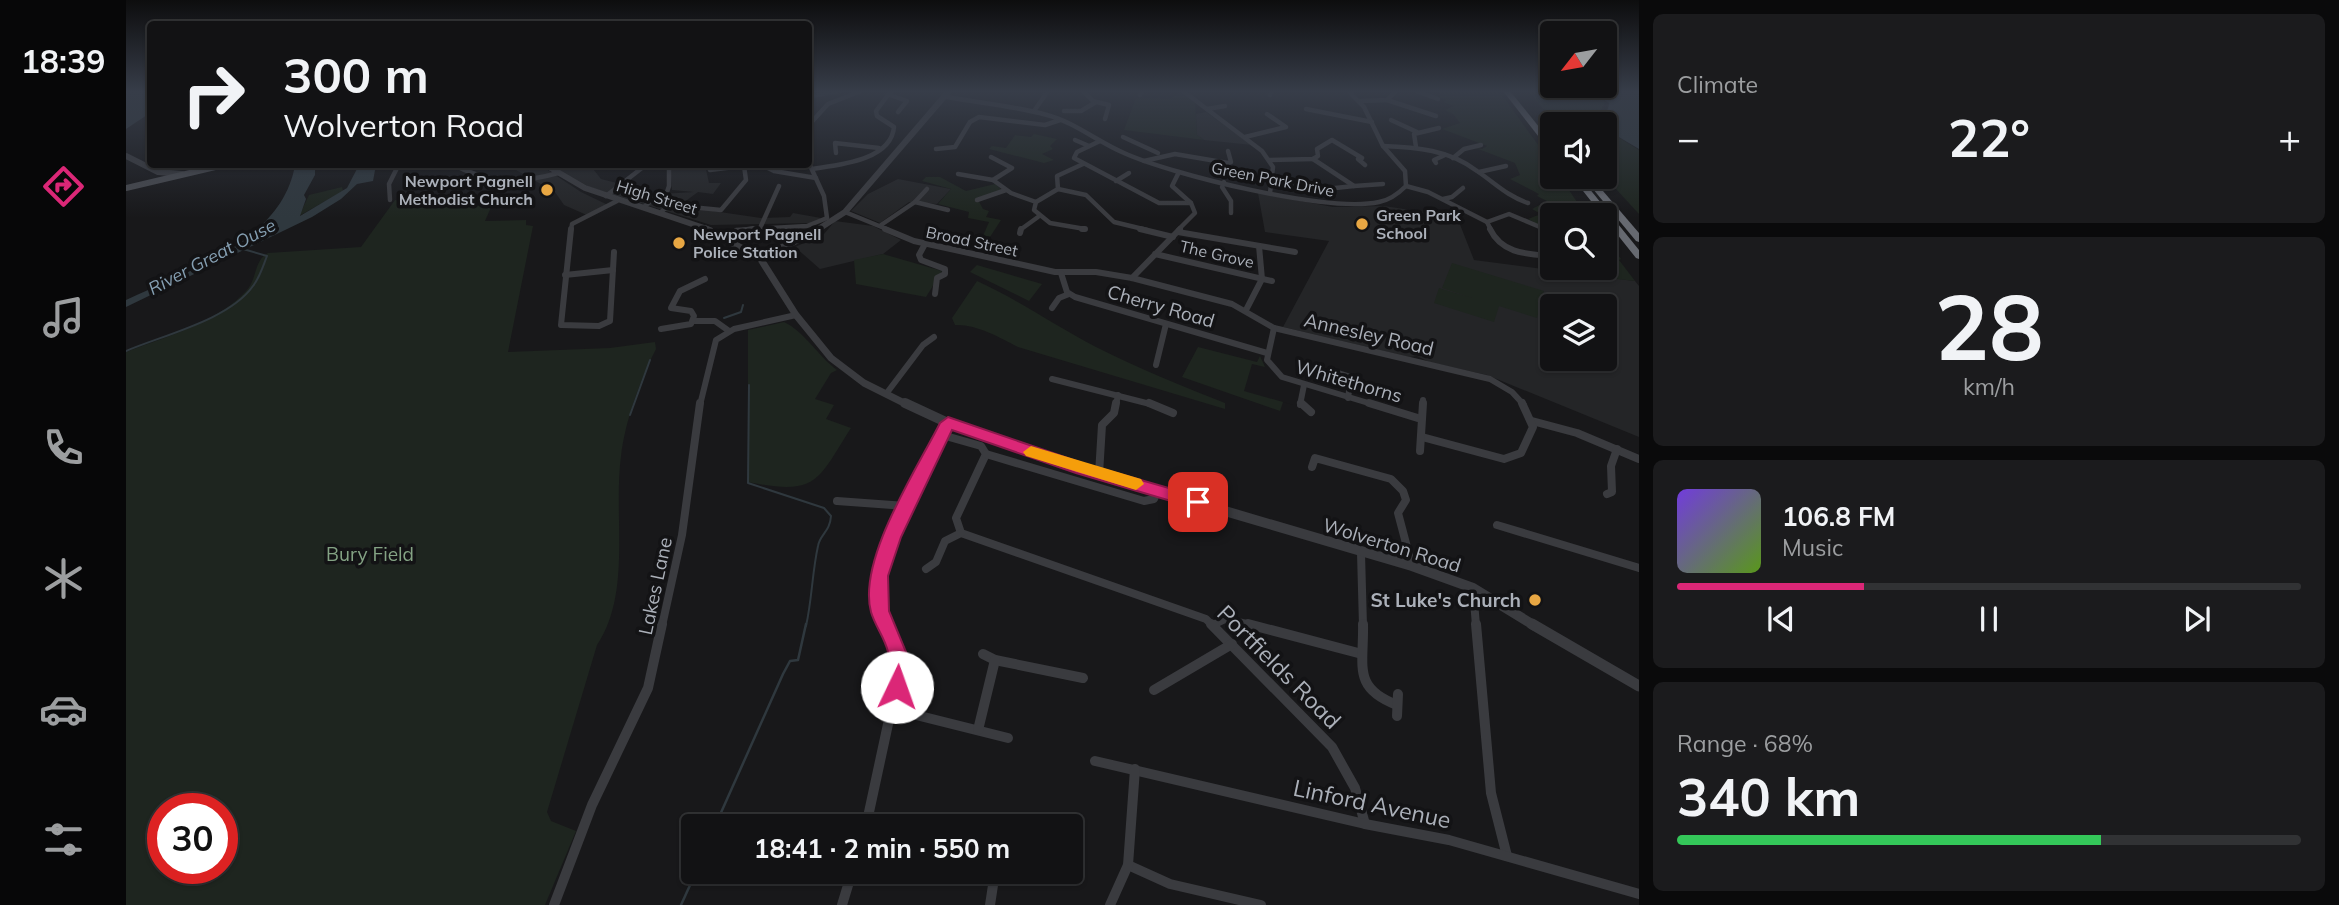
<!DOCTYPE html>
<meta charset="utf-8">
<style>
:root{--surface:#121214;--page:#1b1b1d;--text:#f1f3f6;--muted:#9c9ea0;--line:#313234;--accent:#db2777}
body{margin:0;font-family:Mulish,sans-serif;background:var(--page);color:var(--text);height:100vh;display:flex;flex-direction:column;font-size:26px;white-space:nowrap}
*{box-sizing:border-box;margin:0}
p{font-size:23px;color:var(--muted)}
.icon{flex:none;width:38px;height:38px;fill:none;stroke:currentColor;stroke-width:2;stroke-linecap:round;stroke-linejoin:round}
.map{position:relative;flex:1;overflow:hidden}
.side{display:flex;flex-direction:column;gap:14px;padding:14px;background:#0a0a0b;width:700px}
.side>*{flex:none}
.banner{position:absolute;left:21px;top:21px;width:665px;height:147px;border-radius:7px;box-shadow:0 2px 5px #0004,0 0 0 2px var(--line);background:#121214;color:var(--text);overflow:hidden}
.needle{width:46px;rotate:239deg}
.controls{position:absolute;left:1414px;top:21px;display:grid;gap:14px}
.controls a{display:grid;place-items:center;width:77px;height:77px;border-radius:7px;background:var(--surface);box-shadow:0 2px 5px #0004,0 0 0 2px var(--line);font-size:35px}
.speed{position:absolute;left:21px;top:793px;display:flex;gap:14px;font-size:35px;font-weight:700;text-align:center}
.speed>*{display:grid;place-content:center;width:91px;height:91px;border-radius:50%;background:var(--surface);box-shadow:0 2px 5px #0004,0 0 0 2px var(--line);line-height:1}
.speed .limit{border:10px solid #d22;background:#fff;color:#111}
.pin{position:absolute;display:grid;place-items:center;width:60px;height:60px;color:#fff;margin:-30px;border-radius:14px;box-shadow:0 4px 10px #0006}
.me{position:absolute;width:77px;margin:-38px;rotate:3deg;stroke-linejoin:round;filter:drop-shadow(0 0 5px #0008)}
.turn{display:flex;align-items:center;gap:24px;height:147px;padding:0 21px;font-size:32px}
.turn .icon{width:91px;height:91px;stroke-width:2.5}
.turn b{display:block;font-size:49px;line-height:60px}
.big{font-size:52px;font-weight:700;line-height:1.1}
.side .tile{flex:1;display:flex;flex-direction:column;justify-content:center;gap:10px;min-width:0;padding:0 24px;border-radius:10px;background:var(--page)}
.side .dial{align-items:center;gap:0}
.dial b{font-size:91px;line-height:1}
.song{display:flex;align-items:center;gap:21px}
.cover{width:84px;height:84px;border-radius:10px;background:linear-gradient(135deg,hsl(260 70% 55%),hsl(90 70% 35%))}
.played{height:7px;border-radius:4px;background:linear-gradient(90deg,var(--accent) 30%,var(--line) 30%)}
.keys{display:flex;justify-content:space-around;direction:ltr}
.heat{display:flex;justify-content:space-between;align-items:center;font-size:38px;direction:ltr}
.charge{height:10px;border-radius:5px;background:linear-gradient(90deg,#34c759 68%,var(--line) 0)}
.trip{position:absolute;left:555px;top:814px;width:402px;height:70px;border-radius:7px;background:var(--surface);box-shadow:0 2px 5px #0004,0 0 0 2px var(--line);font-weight:700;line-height:70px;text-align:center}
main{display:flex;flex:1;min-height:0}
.dock{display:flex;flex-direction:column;width:126px;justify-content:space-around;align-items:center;background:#070708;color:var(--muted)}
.dock .icon{width:49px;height:49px}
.dock .on{color:var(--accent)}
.dock b{font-size:32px;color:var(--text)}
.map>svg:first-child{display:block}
</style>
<main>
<nav class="dock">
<b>18:39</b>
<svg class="icon on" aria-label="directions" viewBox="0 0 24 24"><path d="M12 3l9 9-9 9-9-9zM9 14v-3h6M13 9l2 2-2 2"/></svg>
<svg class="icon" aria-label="music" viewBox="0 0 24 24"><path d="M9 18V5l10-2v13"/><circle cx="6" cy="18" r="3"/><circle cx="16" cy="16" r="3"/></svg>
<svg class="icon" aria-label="phone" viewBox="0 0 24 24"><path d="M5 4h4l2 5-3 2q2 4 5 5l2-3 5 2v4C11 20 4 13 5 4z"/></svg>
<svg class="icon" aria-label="climate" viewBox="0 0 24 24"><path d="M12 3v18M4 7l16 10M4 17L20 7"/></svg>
<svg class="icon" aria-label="car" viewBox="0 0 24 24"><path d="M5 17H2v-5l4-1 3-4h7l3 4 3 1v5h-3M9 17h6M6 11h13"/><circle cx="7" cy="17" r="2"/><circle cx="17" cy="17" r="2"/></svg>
<svg class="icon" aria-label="filters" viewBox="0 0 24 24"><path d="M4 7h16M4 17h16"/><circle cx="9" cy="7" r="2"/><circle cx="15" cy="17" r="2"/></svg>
</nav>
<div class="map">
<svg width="1513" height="905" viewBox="0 0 1513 905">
<rect width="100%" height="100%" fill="#18181a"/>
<g fill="#242527" fill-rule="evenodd">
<polygon points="1080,112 1126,145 1078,140 1071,135 1070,114"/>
<polygon points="381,165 414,165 455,192 482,205 463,216 438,205 429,192"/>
<polygon points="425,165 464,165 475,179 534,194 568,192 546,190 544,165 579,165 583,183 595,183 587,194 572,192 553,206 635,218 664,217 667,213 695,218 689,223 585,225 463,187"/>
<polygon points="772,179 825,189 811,204 783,202 754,223 725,211 742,194"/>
<path d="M1132 193 1207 207 1258 206 1331 217 1348 260 1509 281 1513 286V437L1361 375 1303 362 1291 356 1283 357 1157 327 1203 241 1139 232ZM1426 306H1479V359H1426Z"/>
<polygon points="709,221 747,226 775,240 757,254 694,269 669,247 698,234"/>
</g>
<g fill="#1e251f" fill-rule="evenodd">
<polygon points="1310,91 1373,91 1426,164 1426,177 1434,177 1460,215 1426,215 1426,232 1402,219 1415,214 1406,209 1421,201 1411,196 1413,194 1384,179 1394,175 1389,163 1347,147 1356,149 1361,146 1316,129 1334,123 1327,114 1319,110 1328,106 1317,102 1320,100 1313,97 1318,94"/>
<polygon points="1402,91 1463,91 1479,102 1471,118 1474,124 1430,124"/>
<polygon points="1055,93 1069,102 1071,135 1078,140 998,130 1010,98 1043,99"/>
<polygon points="1479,129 1513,150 1513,214 1479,177"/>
<polygon points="908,134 931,139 924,146 927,149 916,154 928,160 918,163 863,149 866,146 880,148 889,135 905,137"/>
<polygon points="800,177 814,177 840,191 869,184 876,190 851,198 857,209 863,211 860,217 875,220 864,237 857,236 863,222 842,218 843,212 812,204 825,189 796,181"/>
<polygon points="216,187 217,191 173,216 183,195"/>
<path d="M269 200 335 207 366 205 359 221 400 220V225L407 226 382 352 484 348 529 342 530 349C514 380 499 422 495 456 487 518 506 592 471 645L421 812 425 821 450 831 419 905H0V352C39 337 93 322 121 290 131 279 128 260 142 253L235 247ZM37 808H96V868H37Z"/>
<polygon points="1479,239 1495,259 1493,260 1509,281 1482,278 1477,268"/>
<polygon points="757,254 816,271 800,297 730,284 728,260"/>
<polygon points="1326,263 1418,291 1411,318 1373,306 1368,322 1308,303 1313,288 1346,298 1316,288"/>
<polygon points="851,265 916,284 903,301 844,272"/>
<path d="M851 281C893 300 929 326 970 347 1012 368 1055 386 1099 403V409L892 347C873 337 850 324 829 325L826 318Z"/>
<path d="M658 322C679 332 692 356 711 370L705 373 689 399 708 405 700 419 725 428C691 481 692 496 622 482V330Z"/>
<polygon points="1072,347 1131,362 1134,356 1139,367 1126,364 1118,391 1171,406 1157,402 1154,411 1056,377"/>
</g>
<g fill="#2f383e">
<polygon points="0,91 24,91 24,113 0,129"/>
<polygon points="1465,91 1513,91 1513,149 1481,130 1474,116 1482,109 1483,103"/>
<path d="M169 165H189V175L178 195 180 199 174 216 221 188 233 165H250L247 181 231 184 215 199 186 217 0 307V300C64 270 156 241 169 165Z"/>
</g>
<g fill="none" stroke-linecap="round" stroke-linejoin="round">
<g stroke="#2f383e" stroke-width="2">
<polyline points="598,318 615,312 617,305"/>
<path d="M0 351C37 335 103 320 127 286 134 277 137 266 141 256L117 249"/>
<path d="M623 385 622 483 698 508 705 516C704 532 694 534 692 546 686 573 686 600 680 626"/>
<polyline points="504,415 524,360"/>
</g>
<g stroke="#2f383e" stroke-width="2.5">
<polyline points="589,826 657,674 664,661 672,660 680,624"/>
<polyline points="555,905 570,872"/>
</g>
<polygon fill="#2f383e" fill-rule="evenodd" points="704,91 724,91 682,99 682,95"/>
<g stroke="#3a3b3f" stroke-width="4.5">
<polyline points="957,91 967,101 983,105 979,119"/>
<polyline points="1057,91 1136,151 1147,167 1144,193"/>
<polyline points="1290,91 1312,99"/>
<polyline points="764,95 781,101 772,112"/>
<polyline points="1014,95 1017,91"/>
<polyline points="1144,95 1146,91"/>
<path d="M821 97C854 103 889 106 921 115 948 122 972 142 998 153 1047 175 1202 213 1253 202 1264 200 1272 194 1280 186L1279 171 1257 146 1238 107 1222 91"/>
<polyline points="1261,100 1310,116"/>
<polyline points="1234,101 1261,100 1270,91"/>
<polyline points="1081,109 1099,106"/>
<polyline points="1180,109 1246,122"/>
<polyline points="908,111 922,91"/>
<polyline points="938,111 955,111 970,102"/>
<polyline points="1265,120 1291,132"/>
<polyline points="682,126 702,104 735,91"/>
<polyline points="997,137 1032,153"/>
<polyline points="1119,137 1160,127 1141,114"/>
<polyline points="949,140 963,146"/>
<polyline points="974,141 951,152 948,158 1033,203 1065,203"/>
<path d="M1257 146C1290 147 1324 150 1351 171 1369 183 1381 196 1402 203"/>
<polyline points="1290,147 1288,134 1313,128"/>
<polyline points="810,149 829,147 844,122 853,117 919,125 934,120"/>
<polyline points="710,153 709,143 753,148"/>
<polyline points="865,157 886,168 867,180 885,193 910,202"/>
<polyline points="1327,158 1338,149 1355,145"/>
<polyline points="1187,159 1228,186 1257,184"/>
<polyline points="1143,160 1187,159 1192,156 1191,149 1206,140 1236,158 1232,159 1239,165"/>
<polyline points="1018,161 1049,154 1102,163 1105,162 1102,151"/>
<polyline points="1310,163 1308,160 1319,155"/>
<path d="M326 164C361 183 394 184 432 173"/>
<polyline points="582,164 584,170 633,164"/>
<polyline points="634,164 648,171 690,178"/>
<polyline points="957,164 931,176 932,189 910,202 908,210 924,223 959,229"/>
<path d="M686 169C711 165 765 161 768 127L751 116 750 111 765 91"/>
<polyline points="1353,172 1380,166"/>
<polyline points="832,174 867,180"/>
<polyline points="990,181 1003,173"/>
<polyline points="1098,182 1096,187 1105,201 1105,213"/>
<polyline points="1175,185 1200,189 1228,186"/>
<polyline points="1280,186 1302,192 1361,222 1365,230"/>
<polyline points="932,189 960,195 988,222 1021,230"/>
<polyline points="480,196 521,164"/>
<polyline points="1317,199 1326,197 1337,188"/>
<polyline points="264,200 263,184 273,164"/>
<polyline points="851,200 880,190"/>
<polyline points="789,202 822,210"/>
<polyline points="544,205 595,210 620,180 618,166"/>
<polyline points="518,207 526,200 539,198"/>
<polyline points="536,211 544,205 539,198 543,186 543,164"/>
<polyline points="719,212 763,230"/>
<polyline points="1361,222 1383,214 1421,230"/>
<polyline points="755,225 789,202 801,189"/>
<polyline points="635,226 653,186"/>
<polyline points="445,230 446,224 491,201"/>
<polyline points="610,230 681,226 701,218 698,196 682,161"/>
<polyline points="894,230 912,217"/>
<polyline points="1052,230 1069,213 1065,203 1046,186 1053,172"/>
</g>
<g stroke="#3a3b3f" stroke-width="6">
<polyline points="445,229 435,325 473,326 484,321 488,252"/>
<polyline points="759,229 788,241 929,272 970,272 1006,278 1106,304 1148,328 1364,379 1386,392 1398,405"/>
<polyline points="956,229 959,229"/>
<polyline points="1014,229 1047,237"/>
<path d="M1364 229C1376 254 1401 254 1426 256"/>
<polyline points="1417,229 1422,231"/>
<polyline points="1052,232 1169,252"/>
<polyline points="894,233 895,229"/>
<polyline points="592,235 627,229"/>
<polyline points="799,244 793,255 795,260 819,269 819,274 811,278 809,294"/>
<polyline points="1029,254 1146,281"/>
<polyline points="935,273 941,292 949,297 1141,353"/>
<polyline points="439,275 487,270"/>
<polyline points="1006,278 1054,229"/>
<polyline points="926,308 933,298 943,294"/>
<polyline points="1120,310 1136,279 1133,246"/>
<polyline points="567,321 589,321 603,331"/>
<polyline points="1148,328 1141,360 1156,377 1249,405"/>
<polyline points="535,329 565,324 568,316 565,311 545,308 554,291 579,279"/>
<polyline points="1030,365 1040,324"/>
<polyline points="1206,371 1225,377 1222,398"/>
<polyline points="926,379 1028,405"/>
<polyline points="760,394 797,345 808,337"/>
<polyline points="574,405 590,340 608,329 670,315"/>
<polyline points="990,405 992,395"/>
<polyline points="1174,405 1178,385"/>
<polyline points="1297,405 1297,400"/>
</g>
<g stroke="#3a3b3f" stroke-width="8">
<polyline points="1023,403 1047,413"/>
<polyline points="1175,403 1185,412"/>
<polyline points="1243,403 1295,419"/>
<polyline points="1406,421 1451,433 1513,459"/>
<polyline points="816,435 855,446 860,454 830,518 835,533"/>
<polyline points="1296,437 1378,459 1395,453 1407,427 1396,403"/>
<polyline points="1294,451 1297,403"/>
<polyline points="860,454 1018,501 1028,499 1032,490"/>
<polyline points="1186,467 1189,458 1265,479 1277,491 1280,500 1272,513 1286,566"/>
<polyline points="973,474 976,425 988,413 990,403"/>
<polyline points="1481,494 1486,492 1485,466 1491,449"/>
<polyline points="711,501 780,506"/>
<polyline points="1371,525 1513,568"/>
<polyline points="835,533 1080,619 1087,626"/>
<polyline points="1235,553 1237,626"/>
<polyline points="800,569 810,562 819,541 835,533"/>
<polyline points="1347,588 1350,626"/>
<polyline points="1087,625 1099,619 1129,626"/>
<polyline points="536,626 556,535 574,403"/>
<path d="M760 626C735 564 794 479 822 423"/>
</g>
<g stroke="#3a3b3f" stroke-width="10">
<polyline points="1085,624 1206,747 1229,788 1239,824"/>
<polyline points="1122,624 1236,654"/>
<path d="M1237 624C1238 666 1226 688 1271 705"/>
<polyline points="1350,624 1365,793 1381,856"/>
<polyline points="857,654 869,660 957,678"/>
<polyline points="1028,690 1106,644"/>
<polyline points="766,709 882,738"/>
<polyline points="1271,716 1272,694"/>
<polyline points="852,730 869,660"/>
<polyline points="969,761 1239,824 1323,840 1513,894"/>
<polyline points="740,826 775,664 759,624"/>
<polyline points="1002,865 1044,884 1135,905"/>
<polyline points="428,905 466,805 522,688 536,624"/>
<polyline points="716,905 726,872"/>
<polyline points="864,905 869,872"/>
<polyline points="984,905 1002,865 1009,769"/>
</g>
<g stroke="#3a3b3f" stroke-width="6">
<polyline points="0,156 32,172 56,174"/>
<polyline points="418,164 459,188 584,230"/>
<polyline points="691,230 719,212 823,91"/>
</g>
<g stroke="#3a3b3f" stroke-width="7">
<polyline points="580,229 634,258 670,315 705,358 738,383 782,405"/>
<polyline points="634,258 694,229"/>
</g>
<polyline stroke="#3a3b3f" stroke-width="10" points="779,403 822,423 956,469 1286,566 1347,588 1409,626"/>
<polyline stroke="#3a3b3f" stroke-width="11" points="1406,624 1513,686"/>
<polyline stroke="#484a4f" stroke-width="6" points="0,188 102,164"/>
<g fill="#666970" fill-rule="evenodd">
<polygon points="1377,91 1384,91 1426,143 1426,150 1423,150"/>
<polygon points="1446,177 1454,177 1513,250 1513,259 1510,258 1479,219 1479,215 1476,215"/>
<polygon points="1457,177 1465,177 1513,233 1513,242 1510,241"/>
</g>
</g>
<linearGradient id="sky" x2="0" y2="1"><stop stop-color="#0d0d0e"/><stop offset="0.42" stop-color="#373d49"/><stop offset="1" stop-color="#373d49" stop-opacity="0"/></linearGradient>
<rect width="1513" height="218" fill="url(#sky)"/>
<path fill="#db2777" stroke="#8e194d" stroke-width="2" d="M822 417 959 464 1078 498 1081 502 1072 509 950 473 826 430 775 537 762 576 763 611 785 664 778 693 771 696 764 693C758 680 766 666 762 652 759 638 749 626 745 612 731 560 791 469 814 423Z"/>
<polygon fill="#f59e0b" points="905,446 1015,479 1018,484 1010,490 900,456 897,452"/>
<g fill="#e8a743" stroke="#131315" stroke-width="2.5">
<circle cx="421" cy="190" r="7"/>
<circle cx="1236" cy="224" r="7"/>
<circle cx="553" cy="243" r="7"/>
<circle cx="1409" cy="600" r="7"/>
</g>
<g text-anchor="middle" stroke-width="7" stroke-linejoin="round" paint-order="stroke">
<g font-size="16" fill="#abb0b9" stroke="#131315">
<text transform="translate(1147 179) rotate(11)" y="6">Green Park Drive</text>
<text transform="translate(531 197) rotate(17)" y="6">High Street</text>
<text transform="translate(846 241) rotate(12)" y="6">Broad Street</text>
<text transform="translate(1091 254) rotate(13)" y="6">The Grove</text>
</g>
<g font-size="16" font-weight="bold" fill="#abb0b9" stroke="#131315" text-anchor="start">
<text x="407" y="187" text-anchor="end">Newport Pagnell<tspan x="407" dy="18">Methodist Church</tspan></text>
<text x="1250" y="221">Green Park<tspan x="1250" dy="18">School</tspan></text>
<text x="567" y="240">Newport Pagnell<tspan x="567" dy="18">Police Station</tspan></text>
</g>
<g font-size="18" font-style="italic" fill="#859fb2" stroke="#131315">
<text transform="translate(86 257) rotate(-28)" y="6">River Great Ouse</text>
</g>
<g font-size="19" fill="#abb0b9" stroke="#131315">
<text transform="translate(1035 306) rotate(16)" y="7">Cherry Road</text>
<text transform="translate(1243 334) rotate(13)" y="7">Annesley Road</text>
<text transform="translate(1223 381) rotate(16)" y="7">Whitethorns</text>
<text transform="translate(1266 545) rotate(17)" y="7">Wolverton Road</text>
<text transform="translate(529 586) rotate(-78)" y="7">Lakes Lane</text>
</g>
<g font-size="19" fill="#84a384" stroke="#131315">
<text x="244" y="561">Bury Field</text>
</g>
<g font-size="19" font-weight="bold" fill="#abb0b9" stroke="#131315" text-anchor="end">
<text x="1395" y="607">St Luke's Church</text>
</g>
<g font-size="23" fill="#abb0b9" stroke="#131315">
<text transform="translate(1153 667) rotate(45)" y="8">Portfields Road</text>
<text transform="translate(1246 804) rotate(12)" y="8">Linford Avenue</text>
</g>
</g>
</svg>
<div class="controls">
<a><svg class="needle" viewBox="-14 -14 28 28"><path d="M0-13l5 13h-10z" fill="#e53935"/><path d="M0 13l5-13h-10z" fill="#9c9ea0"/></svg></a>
<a><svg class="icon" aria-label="sound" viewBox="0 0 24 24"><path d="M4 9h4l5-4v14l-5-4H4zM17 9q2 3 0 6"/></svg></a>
<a><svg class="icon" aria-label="search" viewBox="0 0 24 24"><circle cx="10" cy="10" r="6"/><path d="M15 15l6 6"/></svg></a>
<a><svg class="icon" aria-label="layers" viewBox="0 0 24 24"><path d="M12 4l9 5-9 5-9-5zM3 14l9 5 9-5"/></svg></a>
</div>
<div class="speed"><div class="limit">30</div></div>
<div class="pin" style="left:1072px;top:502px;background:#d93025"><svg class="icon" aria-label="arrive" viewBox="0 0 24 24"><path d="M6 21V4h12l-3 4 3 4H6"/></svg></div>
<svg class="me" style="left:771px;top:687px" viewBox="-20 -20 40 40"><circle r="19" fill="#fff"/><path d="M0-13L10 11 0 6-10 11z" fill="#db2777"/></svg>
<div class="trip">18:41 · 2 min · 550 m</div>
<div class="banner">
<div class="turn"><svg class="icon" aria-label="right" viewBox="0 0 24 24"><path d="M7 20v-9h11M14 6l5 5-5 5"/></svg><div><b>300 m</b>Wolverton Road</div></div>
</div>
</div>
<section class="side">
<div class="tile"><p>Climate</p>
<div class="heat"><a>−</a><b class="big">22°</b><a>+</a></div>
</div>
<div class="tile dial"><b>28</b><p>km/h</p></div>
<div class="tile">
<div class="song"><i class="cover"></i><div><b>106.8 FM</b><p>Music</p></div></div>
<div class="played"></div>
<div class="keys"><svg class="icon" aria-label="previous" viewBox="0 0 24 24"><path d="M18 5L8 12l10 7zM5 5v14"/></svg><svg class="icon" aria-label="pause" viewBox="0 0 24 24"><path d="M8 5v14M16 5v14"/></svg><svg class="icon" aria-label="next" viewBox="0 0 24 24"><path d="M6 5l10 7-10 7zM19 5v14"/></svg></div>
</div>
<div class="tile"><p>Range · 68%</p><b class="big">340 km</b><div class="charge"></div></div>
</section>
</main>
